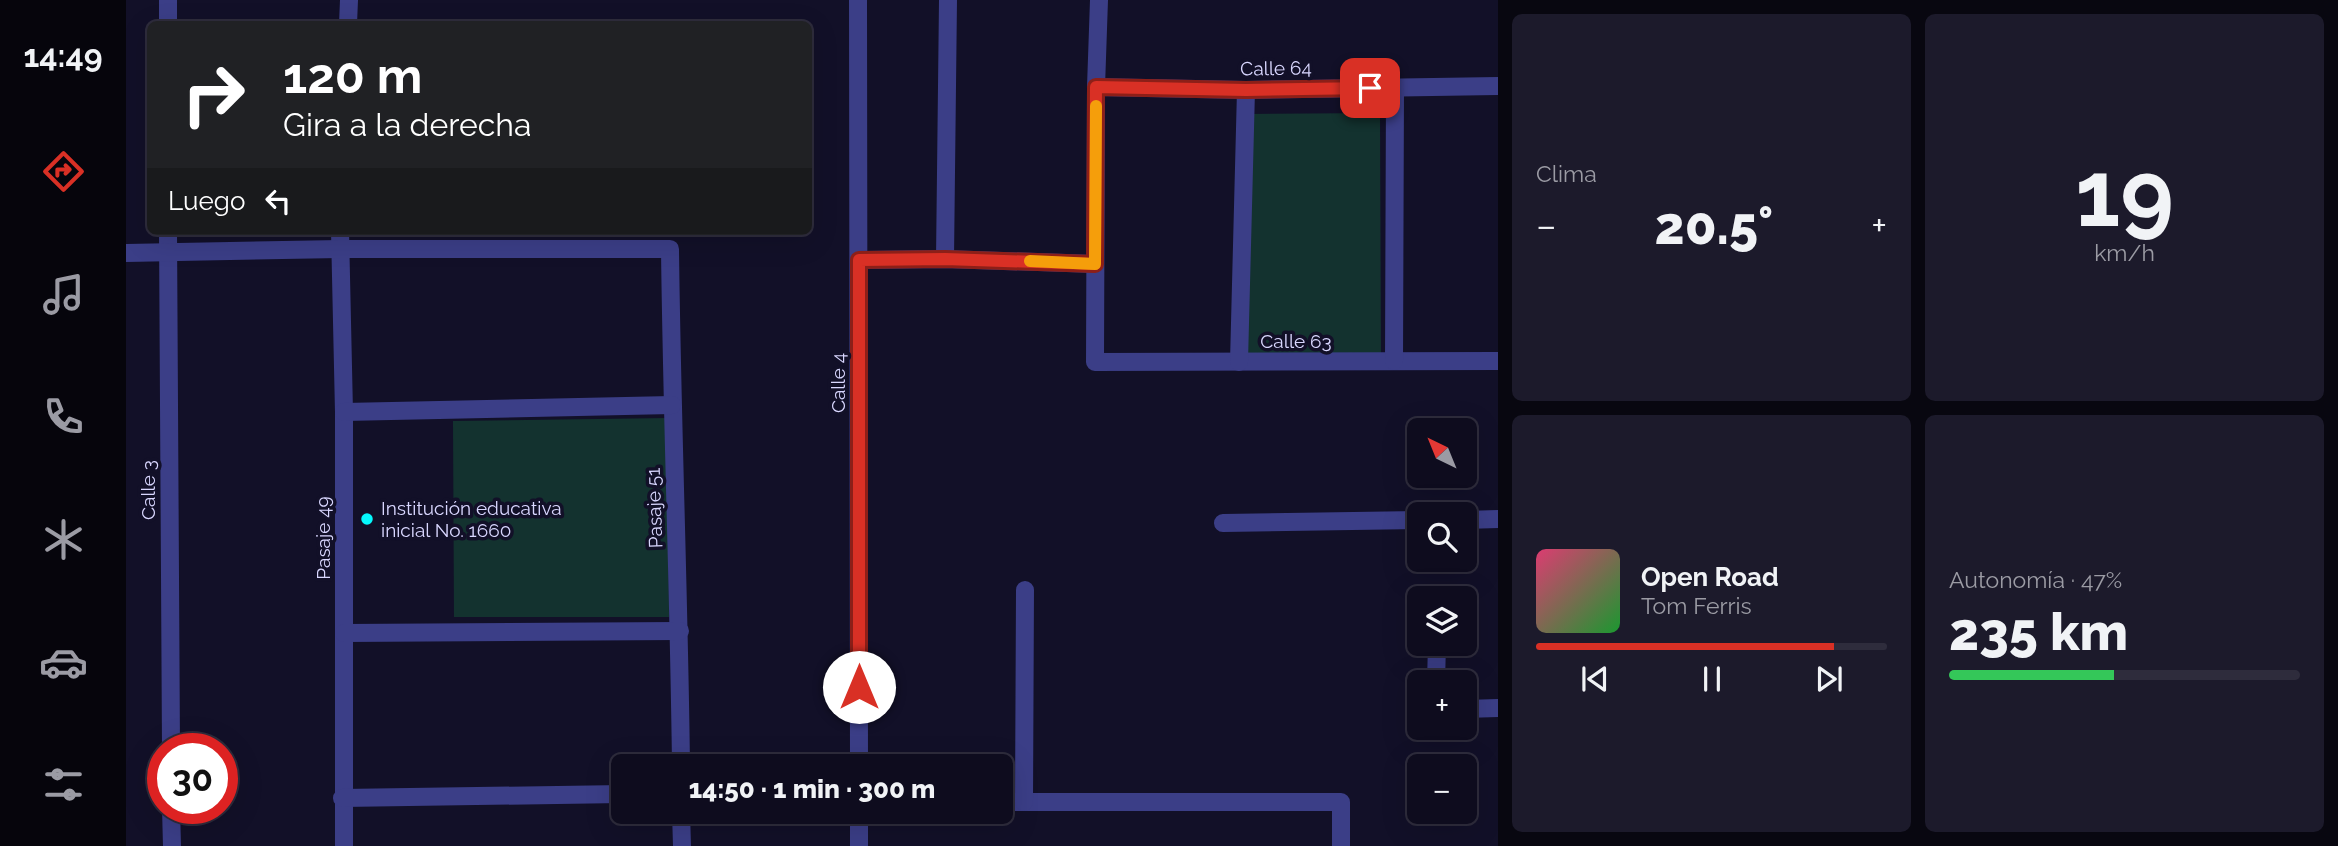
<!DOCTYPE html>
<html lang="es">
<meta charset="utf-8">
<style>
:root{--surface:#0e0c1e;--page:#1c1a2b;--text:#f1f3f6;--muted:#9b9ba4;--line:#2e2c3c;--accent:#d93025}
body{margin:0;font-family:Raleway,sans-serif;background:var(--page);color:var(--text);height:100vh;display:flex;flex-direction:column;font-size:26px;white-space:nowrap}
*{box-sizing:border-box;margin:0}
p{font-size:23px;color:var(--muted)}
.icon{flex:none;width:38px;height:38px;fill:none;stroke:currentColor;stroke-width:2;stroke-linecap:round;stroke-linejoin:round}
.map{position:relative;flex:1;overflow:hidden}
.panel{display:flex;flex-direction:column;gap:14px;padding:14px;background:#080710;width:840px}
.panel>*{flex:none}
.guide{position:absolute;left:21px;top:21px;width:665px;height:214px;border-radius:10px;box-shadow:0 7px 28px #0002,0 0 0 2px var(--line);background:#202124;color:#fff;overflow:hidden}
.needle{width:46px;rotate:317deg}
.tools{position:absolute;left:1281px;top:418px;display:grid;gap:14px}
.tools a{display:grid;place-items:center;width:70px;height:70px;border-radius:10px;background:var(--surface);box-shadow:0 7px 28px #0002,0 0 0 2px var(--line);font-size:35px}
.speed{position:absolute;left:21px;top:733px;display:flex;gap:14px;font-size:35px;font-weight:700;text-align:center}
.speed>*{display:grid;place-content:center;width:91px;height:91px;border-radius:50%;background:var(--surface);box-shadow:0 7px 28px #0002,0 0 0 2px var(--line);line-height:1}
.speed .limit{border:10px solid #d22;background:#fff;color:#111}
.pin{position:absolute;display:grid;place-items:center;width:60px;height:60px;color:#fff;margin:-30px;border-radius:14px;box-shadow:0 4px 10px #0006}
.me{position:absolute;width:77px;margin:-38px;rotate:0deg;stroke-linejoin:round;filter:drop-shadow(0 0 5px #0008)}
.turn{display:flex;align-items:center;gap:24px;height:147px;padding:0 21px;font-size:32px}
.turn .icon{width:91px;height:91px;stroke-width:2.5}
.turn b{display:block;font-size:49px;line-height:60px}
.then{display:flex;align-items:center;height:66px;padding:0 21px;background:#0003;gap:14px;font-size:26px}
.big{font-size:52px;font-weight:800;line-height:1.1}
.panel .tile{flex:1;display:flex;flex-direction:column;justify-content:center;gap:10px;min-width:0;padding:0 24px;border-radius:10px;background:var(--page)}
.panel .dial{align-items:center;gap:0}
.dial b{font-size:91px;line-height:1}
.song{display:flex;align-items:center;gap:21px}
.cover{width:84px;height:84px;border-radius:10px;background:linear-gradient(135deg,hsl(340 70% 55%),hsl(130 70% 35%))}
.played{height:7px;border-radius:4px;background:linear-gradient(90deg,var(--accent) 85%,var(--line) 85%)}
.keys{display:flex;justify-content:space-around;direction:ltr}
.heat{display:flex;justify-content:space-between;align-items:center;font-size:38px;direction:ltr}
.charge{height:10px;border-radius:5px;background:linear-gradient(90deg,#34c759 47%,var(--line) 0)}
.panel .tiles{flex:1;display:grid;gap:14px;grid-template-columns:repeat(2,1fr)}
.trip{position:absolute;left:485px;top:754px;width:402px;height:70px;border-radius:10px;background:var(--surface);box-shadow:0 7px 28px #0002,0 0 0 2px var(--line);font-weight:800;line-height:70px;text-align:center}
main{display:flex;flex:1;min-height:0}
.tabs{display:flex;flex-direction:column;width:126px;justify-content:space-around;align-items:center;background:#06050c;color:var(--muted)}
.tabs .icon{width:49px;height:49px}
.tabs .selected{color:var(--accent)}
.tabs b{font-size:32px;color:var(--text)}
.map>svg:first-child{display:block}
</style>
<main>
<nav class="tabs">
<b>14:49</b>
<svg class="icon selected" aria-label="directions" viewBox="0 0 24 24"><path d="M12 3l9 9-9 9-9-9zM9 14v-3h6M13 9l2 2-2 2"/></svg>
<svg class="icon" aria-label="music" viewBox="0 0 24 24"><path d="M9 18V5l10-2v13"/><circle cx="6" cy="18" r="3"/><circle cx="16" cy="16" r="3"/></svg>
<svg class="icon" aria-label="phone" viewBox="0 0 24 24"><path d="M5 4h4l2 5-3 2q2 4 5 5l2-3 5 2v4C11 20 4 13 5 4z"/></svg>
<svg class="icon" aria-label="climate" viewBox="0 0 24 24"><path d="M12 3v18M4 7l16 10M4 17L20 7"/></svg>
<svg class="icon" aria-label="car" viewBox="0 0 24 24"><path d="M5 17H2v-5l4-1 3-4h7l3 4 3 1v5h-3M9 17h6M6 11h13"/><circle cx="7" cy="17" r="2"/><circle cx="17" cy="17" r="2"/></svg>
<svg class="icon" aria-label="filters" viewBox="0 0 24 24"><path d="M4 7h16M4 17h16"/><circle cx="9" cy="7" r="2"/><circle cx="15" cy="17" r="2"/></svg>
</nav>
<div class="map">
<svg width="1372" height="846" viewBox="0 0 1372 846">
<rect width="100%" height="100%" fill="#121028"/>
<g fill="#13322f">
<polygon points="1254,113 1255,362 1115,366 1120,114"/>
<polygon points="542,418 543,617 328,617 327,421"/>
</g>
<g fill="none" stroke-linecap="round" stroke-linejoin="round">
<g stroke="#3b3e87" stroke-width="18">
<polyline points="42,0 42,24"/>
<polyline points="732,0 733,766"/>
<polyline points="973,0 970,87 969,362 1372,361"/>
<polyline points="222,24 223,0"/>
<polyline points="970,87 1120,90 1372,86"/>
<polyline points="42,231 45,749"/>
<polyline points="214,231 218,412 218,846"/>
<path d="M0 253 214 249H544C546 421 553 594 555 766"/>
<polyline points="819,259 822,0"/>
<polyline points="733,260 819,259 969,264"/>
<polyline points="1268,361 1269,87"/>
<polyline points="1113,362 1120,90"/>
<polyline points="218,412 546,405"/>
<polyline points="1339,520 1372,519"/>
<polyline points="1097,523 1293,520"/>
<polyline points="218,633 554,631"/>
<polyline points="1310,682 1311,644"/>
<polyline points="1339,709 1372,708"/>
<polyline points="216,798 497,794"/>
<polyline points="875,802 1215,802 1215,846"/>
<polyline points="898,802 899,590"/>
<polyline points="45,808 46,846"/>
<polyline points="555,812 556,846"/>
<polyline points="733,846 733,812"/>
</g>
</g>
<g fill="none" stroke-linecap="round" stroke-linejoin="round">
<g stroke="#8d1f18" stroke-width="18">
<polyline id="route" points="733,687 733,260 819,259 969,264 970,87 1120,90 1244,88"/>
</g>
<use href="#route" stroke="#d93025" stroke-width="12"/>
<polyline stroke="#f59e0b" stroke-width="12" points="904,261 969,264 970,106"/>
</g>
<circle fill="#05f8fd" stroke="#121028" stroke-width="2.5" cx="241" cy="519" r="7"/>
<g text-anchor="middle" stroke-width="7" stroke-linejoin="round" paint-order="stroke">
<g font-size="19" fill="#d9d7ff" stroke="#121028">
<text transform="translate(1150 68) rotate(-1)" y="7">Calle 64</text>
<text x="1170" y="348">Calle 63</text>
<text transform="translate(712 383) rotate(-90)" y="7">Calle 4</text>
<text transform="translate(22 490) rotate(-90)" y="7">Calle 3</text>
<text transform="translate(528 508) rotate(-92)" y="7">Pasaje 51</text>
<text transform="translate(197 538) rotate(-90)" y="7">Pasaje 49</text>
</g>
<g font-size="19" fill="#d9d7ff" stroke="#121028" text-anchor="start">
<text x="255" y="515">Institución educativa<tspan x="255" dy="22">inicial No. 1660</tspan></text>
</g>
</g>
</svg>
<div class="tools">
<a><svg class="needle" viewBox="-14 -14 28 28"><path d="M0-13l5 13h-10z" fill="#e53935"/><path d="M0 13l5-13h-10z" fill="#9b9ba4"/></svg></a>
<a><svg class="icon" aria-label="search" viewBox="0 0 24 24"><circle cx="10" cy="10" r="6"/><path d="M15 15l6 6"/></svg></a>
<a><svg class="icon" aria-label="layers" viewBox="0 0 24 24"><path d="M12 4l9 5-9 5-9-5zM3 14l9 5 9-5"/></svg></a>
<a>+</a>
<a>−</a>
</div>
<div class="speed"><div class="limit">30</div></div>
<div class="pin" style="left:1244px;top:88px;background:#d93025"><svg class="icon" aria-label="arrive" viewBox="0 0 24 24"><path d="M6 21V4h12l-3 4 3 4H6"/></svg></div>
<svg class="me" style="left:733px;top:687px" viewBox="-20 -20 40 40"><circle r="19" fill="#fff"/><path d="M0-13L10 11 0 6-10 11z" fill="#d93025"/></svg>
<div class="trip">14:50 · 1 min · 300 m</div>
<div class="guide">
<div class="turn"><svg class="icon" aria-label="right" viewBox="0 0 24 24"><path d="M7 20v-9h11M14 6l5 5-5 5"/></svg><div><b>120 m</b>Gira a la derecha</div></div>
<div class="then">Luego<svg class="icon" aria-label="left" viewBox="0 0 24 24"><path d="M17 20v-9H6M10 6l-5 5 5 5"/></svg></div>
</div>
</div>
<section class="panel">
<div class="tiles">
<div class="tile"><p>Clima</p>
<div class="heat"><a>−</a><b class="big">20.5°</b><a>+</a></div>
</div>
<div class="tile dial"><b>19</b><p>km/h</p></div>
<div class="tile">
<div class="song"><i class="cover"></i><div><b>Open Road</b><p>Tom Ferris</p></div></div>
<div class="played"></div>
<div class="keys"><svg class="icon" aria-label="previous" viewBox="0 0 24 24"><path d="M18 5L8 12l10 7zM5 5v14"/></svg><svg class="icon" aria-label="pause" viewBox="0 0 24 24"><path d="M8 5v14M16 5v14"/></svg><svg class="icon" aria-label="next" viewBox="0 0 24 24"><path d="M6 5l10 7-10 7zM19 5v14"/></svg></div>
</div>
<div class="tile"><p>Autonomía · 47%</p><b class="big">235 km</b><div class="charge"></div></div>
</div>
</section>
</main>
